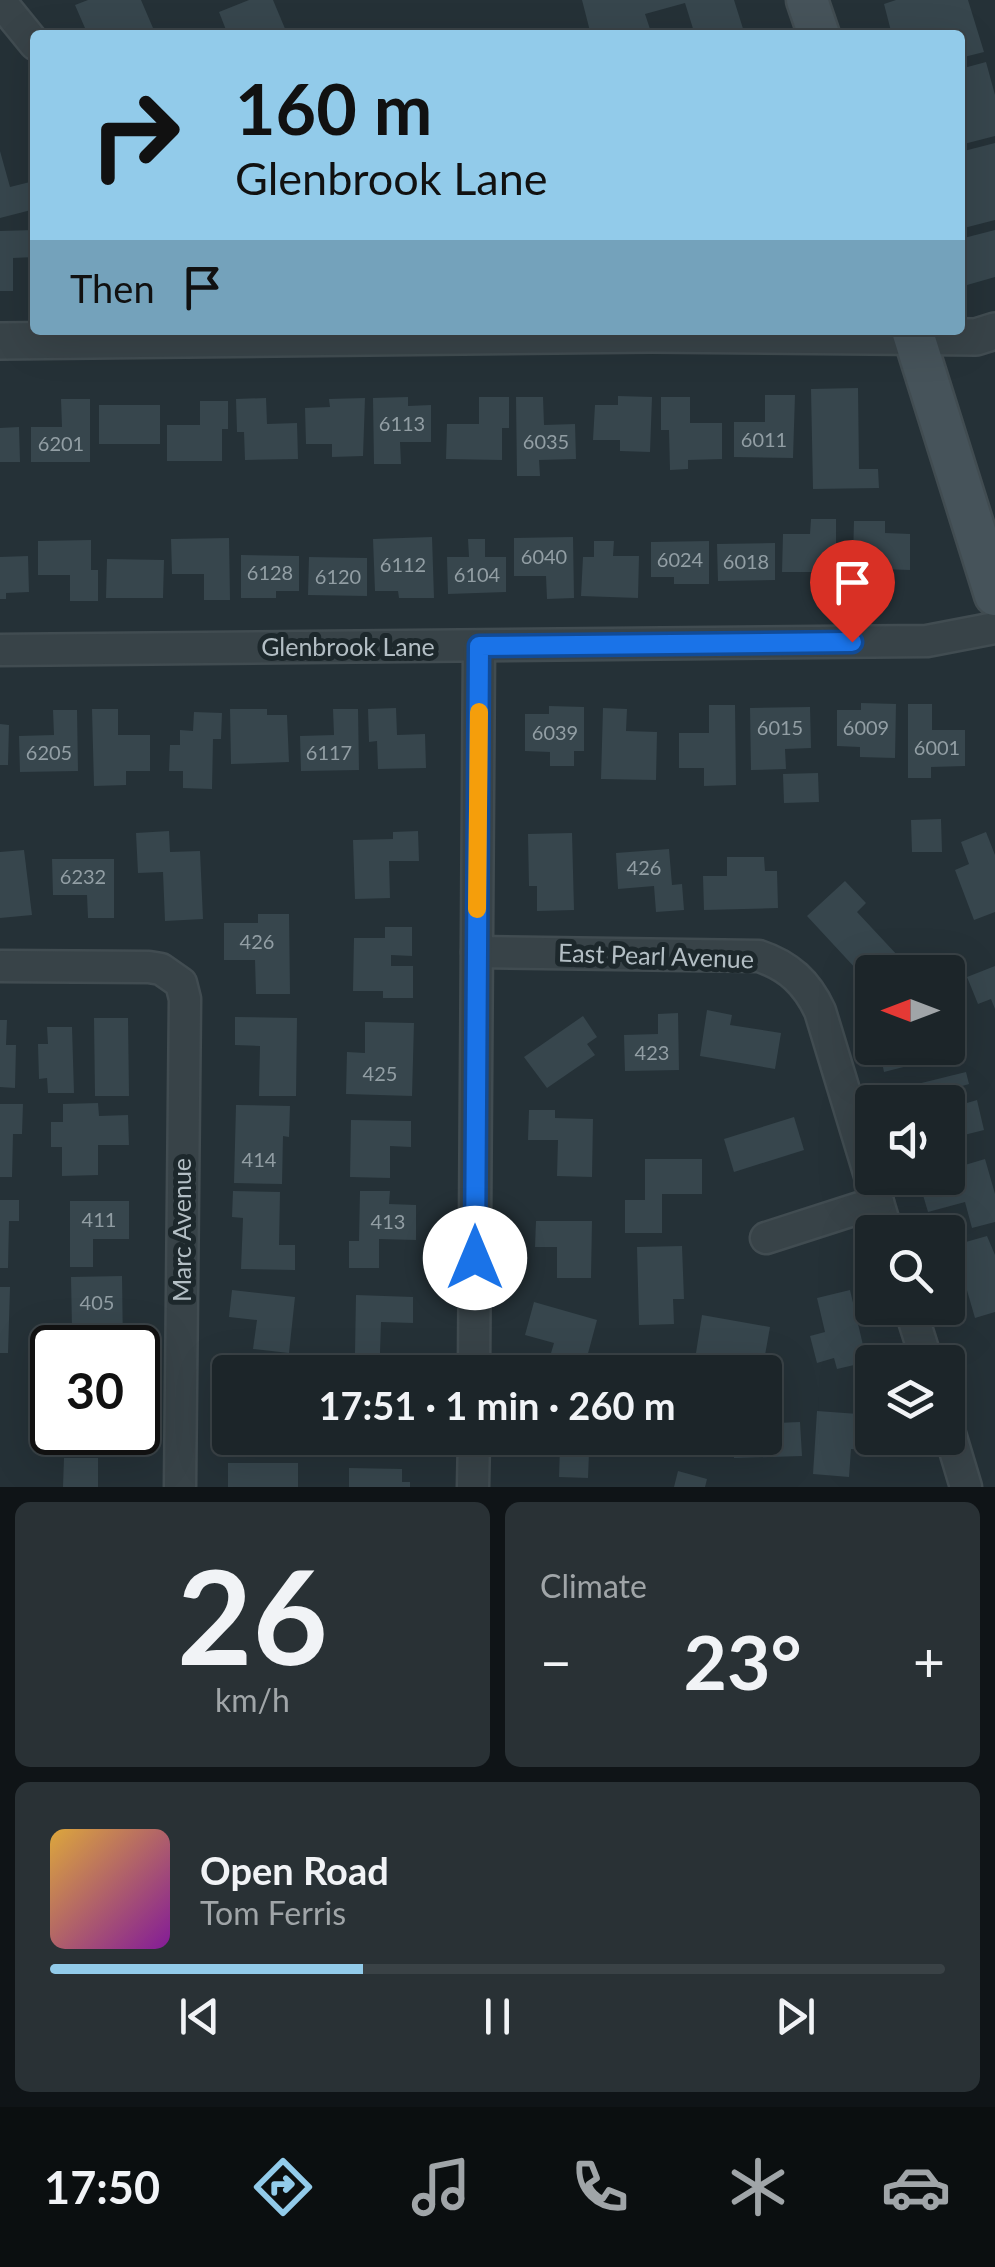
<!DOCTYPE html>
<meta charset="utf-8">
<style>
:root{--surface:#1c2529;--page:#293135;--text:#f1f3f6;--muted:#a0a5a8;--line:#3a4246;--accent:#92cbea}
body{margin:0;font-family:Lato,sans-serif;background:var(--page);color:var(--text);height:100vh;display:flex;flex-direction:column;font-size:38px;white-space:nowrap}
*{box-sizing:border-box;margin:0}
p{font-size:32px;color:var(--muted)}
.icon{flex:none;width:55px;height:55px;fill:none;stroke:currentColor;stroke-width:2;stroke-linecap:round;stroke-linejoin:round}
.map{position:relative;height:1487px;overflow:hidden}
.side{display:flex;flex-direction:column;gap:15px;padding:15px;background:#0f1417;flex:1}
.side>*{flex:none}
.hud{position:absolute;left:30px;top:30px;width:935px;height:305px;border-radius:10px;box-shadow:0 10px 40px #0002,0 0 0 2px var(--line);background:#92cbea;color:#111;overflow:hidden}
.needle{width:65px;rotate:270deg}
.tools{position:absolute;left:855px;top:955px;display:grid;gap:20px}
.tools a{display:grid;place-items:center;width:110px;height:110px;border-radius:10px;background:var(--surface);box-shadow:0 10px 40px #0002,0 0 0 2px var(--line);font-size:50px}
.speed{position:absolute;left:30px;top:1325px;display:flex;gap:20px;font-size:50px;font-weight:700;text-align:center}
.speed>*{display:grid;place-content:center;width:130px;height:130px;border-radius:50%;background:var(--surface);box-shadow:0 10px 40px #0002,0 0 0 2px var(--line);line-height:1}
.speed .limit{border:5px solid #111;border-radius:15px;background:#fff;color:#111}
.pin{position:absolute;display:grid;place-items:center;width:85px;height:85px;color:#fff;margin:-102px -42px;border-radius:50% 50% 50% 0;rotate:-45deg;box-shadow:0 0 10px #0007}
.pin .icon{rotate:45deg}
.me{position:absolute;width:110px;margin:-55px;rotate:0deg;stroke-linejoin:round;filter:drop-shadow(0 0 8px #0008)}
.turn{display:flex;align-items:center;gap:35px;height:210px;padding:0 40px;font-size:45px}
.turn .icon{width:130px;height:130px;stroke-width:2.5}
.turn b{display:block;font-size:70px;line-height:85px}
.then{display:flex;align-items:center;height:95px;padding:0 40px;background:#0003;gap:20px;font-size:38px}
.big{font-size:75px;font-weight:700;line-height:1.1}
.side .card{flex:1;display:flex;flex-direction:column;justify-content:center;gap:15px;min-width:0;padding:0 35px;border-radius:15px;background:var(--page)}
.side .dial{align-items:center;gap:0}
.dial b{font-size:130px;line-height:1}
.song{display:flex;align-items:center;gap:30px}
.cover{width:120px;height:120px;border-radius:15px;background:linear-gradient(135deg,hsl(40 70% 55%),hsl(290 70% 35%))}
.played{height:10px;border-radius:5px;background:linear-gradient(90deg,var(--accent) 35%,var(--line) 35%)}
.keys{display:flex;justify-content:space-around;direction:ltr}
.heat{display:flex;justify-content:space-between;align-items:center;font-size:55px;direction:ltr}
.side .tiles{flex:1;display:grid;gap:15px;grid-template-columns:1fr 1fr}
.card:last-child{grid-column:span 2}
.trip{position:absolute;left:212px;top:1355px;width:570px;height:100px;border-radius:10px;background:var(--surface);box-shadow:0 10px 40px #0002,0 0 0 2px var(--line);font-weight:700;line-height:100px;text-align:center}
.dock{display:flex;height:160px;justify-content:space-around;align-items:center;background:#0b0f10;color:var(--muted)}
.dock .icon{width:70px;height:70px}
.dock .active{color:var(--accent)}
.dock b{font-size:45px;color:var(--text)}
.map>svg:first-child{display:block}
</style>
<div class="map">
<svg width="995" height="1487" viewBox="0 0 995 1487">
<rect width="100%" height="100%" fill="#253137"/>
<g fill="#37464d">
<polygon points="88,0 141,0 156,35 108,35 105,28 88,35 75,5"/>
<polygon points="249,0 273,0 286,31 277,35 228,35 219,12"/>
<polygon points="582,0 734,0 745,35 695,35 685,3 645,14 652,35 591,35"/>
<polygon points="896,0 968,0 984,52 960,58 960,35 892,35 884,4"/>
<polygon points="986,62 995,95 995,136 960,145 960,69"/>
<polygon points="995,143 995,220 960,229 960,152"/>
<polygon points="0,151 10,187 30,182 35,209 0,218"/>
<polygon points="35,230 35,257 13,258 13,291 0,291 0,231"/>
<polygon points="995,230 995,277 960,287 960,239"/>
<polygon points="858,388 859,469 878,469 879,488 813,489 811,389"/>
<polygon points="765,395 795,395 793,458 734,457 734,422 765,422"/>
<polygon points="618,396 652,397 650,452 620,451 620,440 593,440 595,405 618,405"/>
<polygon points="408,397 408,406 431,405 431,442 400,442 401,464 374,464 373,398"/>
<polygon points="479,397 509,397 509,428 502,428 502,460 446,459 447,424 479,424"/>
<polygon points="516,397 543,397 544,425 575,424 576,459 539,460 540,476 517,476"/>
<polygon points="661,397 690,397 690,423 722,423 722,459 688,460 688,469 670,470 669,430 661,430"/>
<polygon points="266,398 267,424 297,423 298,459 245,460 244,432 237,432 236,399"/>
<polygon points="365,398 363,456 332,457 332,444 306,444 305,408 330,407 329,399"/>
<polygon points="61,399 90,399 90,462 31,462 31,427 62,427"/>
<polygon points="200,401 228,401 228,429 222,429 222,461 167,461 167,425 200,425"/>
<rect x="99" y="405" width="61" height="39"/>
<polygon points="19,427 20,462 0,462 0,428"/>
<polygon points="811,519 836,519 836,562 843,562 843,595 813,595 813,572 782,572 783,534 810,534"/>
<polygon points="854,521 885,521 885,533 910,534 910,570 880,569 879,593 852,592"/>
<polygon points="432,537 434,598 399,598 398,591 375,591 373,539"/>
<polygon points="573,537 574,598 547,599 546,576 514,576 514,538"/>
<polygon points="229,538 230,600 204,600 204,574 172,574 171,539"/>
<polygon points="468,539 485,539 485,557 506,557 506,592 448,594 447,557 469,557"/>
<polygon points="91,540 91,570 98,570 98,601 70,601 70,575 38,575 38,541"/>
<polygon points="594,541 614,541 613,556 639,556 638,598 581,596 583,557 594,557"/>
<polygon points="709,541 709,584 674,584 674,577 651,577 651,542"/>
<polygon points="775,543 775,580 718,581 717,544"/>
<polygon points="241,555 299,556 299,591 276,591 276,598 241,598"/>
<polygon points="28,556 29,592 6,593 6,599 0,599 0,557"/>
<polygon points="309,557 367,558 367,596 308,595"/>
<polygon points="107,559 164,560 163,598 106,598"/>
<polygon points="861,703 896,704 895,758 860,757 860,747 837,746 837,710 861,710"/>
<polygon points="908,704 932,704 932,730 965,730 965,766 931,767 931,778 908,778"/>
<polygon points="709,705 735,705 736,785 704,786 704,768 679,768 679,733 709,733"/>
<polygon points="549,706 584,707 584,751 574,751 574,766 550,766 550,752 525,751 525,714 549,714"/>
<polygon points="810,707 811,748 785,749 786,769 751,770 750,708"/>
<polygon points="396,708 397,735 425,734 426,768 378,769 377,741 369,742 368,709"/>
<polygon points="603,708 627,709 626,731 657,732 656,780 601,779"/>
<polygon points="92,709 118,709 118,735 150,735 150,771 126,771 126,785 94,786"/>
<polygon points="230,709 267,709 267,715 287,715 289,762 231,764"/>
<polygon points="333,709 358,709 359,770 301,771 300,736 334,735"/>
<polygon points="53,710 77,710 78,771 20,772 19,736 54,735"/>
<polygon points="194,712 222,713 221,739 213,739 212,789 183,788 183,771 169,771 170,745 180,745 180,730 193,731"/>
<polygon points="0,724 9,725 8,765 0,765"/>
<polygon points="818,773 819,802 784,803 783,774"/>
<polygon points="941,819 942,852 912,852 911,820"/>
<polygon points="169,831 170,852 200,851 203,919 165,921 163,872 138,873 136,833"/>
<polygon points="418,831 419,861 389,861 390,898 355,899 353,840 393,839 393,832"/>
<polygon points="986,832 995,855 995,912 974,920 955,870 969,864 961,842"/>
<polygon points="572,833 574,910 537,911 537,886 529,886 528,834"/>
<polygon points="669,849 672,885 682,884 684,910 656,912 654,886 618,889 616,853"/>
<polygon points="24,850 32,915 0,918 0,852"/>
<polygon points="727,857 764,857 765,871 777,871 778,908 704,910 703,876 727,876"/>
<polygon points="52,859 114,859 114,918 88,918 87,895 53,895"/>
<polygon points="845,881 866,903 857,912 899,957 882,972 872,972 870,984 807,916"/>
<polygon points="258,914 289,914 290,994 256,994 255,960 224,960 224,923 258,923"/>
<polygon points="385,927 412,927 412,956 391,955 391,966 413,966 413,998 383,998 383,991 353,991 354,938 385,938"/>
<polygon points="995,966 995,1009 991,999 978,1004 967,977"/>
<polygon points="707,1010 732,1015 730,1025 781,1033 775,1069 700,1056"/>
<polygon points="678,1013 679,1070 625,1071 624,1035 658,1034 658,1014"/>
<polygon points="583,1016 597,1037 587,1044 595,1055 547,1088 524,1057"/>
<polygon points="235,1017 297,1018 296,1096 259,1096 260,1046 235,1045"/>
<polygon points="94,1018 128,1018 129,1096 95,1096"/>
<polygon points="0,1020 7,1020 6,1045 16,1045 15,1088 0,1087"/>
<polygon points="365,1022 414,1023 412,1096 346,1094 347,1052 365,1053"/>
<polygon points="47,1027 72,1027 74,1093 48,1093 47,1078 39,1079 38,1044 48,1044"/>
<polygon points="879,1048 915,1048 919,1063 884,1072"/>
<polygon points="966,1072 969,1084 955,1088 960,1105 977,1100 984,1130 948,1139 948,1102 900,1102 897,1089"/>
<polygon points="98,1103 99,1116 128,1115 129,1145 98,1145 98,1175 62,1176 62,1147 51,1147 51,1122 63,1122 63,1104"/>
<polygon points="0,1104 23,1104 22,1134 13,1134 12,1177 0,1177"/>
<polygon points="236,1105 290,1106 289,1137 283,1136 282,1184 234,1183"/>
<polygon points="529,1110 555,1110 555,1118 593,1119 592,1177 557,1176 558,1140 528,1140"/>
<polygon points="794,1117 804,1150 734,1172 724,1139"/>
<polygon points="351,1120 411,1121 411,1147 390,1146 390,1178 350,1177"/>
<polygon points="645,1159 702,1159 702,1194 662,1194 662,1233 625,1233 625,1200 645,1200"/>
<polygon points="985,1159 995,1194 995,1222 972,1228 965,1202 928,1212 918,1178 948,1178 948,1170"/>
<polygon points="233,1191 280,1192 279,1245 295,1245 295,1270 241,1269 243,1218 232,1217"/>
<polygon points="360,1191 390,1191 389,1204 416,1205 416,1240 379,1239 379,1268 349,1268 349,1241 359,1241"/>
<polygon points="0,1200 19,1200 19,1221 9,1221 8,1268 0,1268"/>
<polygon points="70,1201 129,1201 129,1239 93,1239 93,1267 70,1267"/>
<polygon points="536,1221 592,1221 591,1278 557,1278 557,1247 535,1247"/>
<polygon points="987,1236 995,1255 995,1312 975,1318 962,1273 956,1275 948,1247"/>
<polygon points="682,1246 684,1299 673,1299 674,1324 639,1325 637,1247"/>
<polygon points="122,1276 123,1348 51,1348 51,1329 72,1329 71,1277"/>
<polygon points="0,1287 10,1287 8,1353 0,1353"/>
<polygon points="232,1290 295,1297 289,1353 253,1349 257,1320 229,1317"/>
<polygon points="850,1290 867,1362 837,1369 834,1358 817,1363 810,1336 825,1332 817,1298"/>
<polygon points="356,1295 413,1297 413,1323 381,1322 380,1353 355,1353"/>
<polygon points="534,1302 597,1320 583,1372 546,1370 554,1343 525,1335"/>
<polygon points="702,1315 770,1327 762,1372 737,1372 740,1360 696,1353"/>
<polygon points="234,1364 268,1365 267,1372 234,1372"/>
<polygon points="817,1411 872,1415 872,1438 889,1438 888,1451 851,1449 849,1477 813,1474"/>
<polygon points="765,1414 775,1414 776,1423 800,1422 802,1456 734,1458 733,1438 765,1438"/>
<polygon points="87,1432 120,1432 120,1440 86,1439"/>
<polygon points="525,1438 582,1438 582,1452 589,1452 588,1478 559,1477 560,1446 525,1444"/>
<polygon points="64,1458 98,1458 98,1487 63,1487"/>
<rect x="228" y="1463" width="70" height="24"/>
<polygon points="349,1468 402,1469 402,1482 410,1482 410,1487 349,1487"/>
<polygon points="678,1471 707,1479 705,1487 674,1487"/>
</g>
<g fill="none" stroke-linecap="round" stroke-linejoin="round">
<g stroke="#414c51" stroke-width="35">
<g id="minor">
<polyline points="0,1 35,44"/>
<polyline points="0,650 927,641 995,628"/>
<path d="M477 952 759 956C789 966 807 983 820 1011L887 1232"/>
<polyline points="0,966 149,967 161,969 181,983 185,999 180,1487"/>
<polyline points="766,1238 878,1202"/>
<polyline points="910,1308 927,1362"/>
<polyline points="474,1372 479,646"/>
<polyline points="948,1427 966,1487"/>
<polyline points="473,1487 474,1438"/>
</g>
</g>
<g stroke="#414c51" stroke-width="40">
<polyline id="tertiary" points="0,341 651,334 976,337 995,331"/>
</g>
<g stroke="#414c51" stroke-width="45">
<g id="secondary">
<polyline points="807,0 819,35"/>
<polyline points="912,330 995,595"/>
</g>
</g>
<use href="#minor" stroke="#384348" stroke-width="30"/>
<use href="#tertiary" stroke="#384348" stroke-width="35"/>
<use href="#secondary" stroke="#46535a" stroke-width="40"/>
</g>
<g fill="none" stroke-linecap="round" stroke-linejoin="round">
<g stroke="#114b97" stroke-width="25">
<polyline id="route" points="475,1258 479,646 852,642"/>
</g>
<use href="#route" stroke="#1a73e8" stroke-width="18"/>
<polyline stroke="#f59e0b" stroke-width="18" points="477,909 479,712"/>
</g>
<g text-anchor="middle" stroke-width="10" stroke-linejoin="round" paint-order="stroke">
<g font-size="20" fill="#929ea4">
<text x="402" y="431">6113</text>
<text x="764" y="447">6011</text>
<text x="546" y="449">6035</text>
<text x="61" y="451">6201</text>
<text x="544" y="564">6040</text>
<text x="680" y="567">6024</text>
<text x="746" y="569">6018</text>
<text x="403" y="572">6112</text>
<text x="270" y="580">6128</text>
<text x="477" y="582">6104</text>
<text x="338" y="584">6120</text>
<text x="780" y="735">6015</text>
<text x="866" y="735">6009</text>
<text x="555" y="740">6039</text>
<text x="937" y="755">6001</text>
<text x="49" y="760">6205</text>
<text x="329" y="760">6117</text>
<text x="644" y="875">426</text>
<text x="83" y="884">6232</text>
<text x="257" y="949">426</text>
<text x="652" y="1060">423</text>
<text x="380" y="1081">425</text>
<text x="259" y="1167">414</text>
<text x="99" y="1227">411</text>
<text x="388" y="1229">413</text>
<text x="97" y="1310">405</text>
</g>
<g font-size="25" fill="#b3bec4" stroke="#1d282c">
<text x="348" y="656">Glenbrook Lane</text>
<text transform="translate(656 956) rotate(2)" y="9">East Pearl Avenue</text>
<text transform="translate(182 1230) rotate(-90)" y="9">Marc Avenue</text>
</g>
</g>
</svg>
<div class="tools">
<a><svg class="needle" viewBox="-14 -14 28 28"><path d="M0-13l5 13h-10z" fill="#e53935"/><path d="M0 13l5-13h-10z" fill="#a0a5a8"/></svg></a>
<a><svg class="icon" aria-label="sound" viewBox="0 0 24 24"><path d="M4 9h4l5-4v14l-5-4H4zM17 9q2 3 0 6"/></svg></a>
<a><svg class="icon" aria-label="search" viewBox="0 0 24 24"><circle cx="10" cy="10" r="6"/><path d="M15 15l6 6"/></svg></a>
<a><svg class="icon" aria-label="layers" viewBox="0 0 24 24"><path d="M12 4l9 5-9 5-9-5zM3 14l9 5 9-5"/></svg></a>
</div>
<div class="speed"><div class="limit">30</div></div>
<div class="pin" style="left:852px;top:642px;background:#d93025"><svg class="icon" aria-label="arrive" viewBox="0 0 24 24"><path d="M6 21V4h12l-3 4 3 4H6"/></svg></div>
<svg class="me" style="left:475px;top:1258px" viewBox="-20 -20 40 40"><circle r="19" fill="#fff"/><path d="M0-13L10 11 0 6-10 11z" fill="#1a73e8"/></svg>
<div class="trip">17:51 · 1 min · 260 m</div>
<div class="hud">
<div class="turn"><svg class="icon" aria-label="right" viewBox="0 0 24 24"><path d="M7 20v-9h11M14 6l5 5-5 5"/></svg><div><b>160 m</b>Glenbrook Lane</div></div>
<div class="then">Then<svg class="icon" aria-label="arrive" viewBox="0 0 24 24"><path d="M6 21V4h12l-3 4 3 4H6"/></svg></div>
</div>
</div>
<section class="side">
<div class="tiles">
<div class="card dial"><b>26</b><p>km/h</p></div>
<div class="card"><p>Climate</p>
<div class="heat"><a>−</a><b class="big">23°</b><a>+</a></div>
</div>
<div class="card">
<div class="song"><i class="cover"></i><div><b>Open Road</b><p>Tom Ferris</p></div></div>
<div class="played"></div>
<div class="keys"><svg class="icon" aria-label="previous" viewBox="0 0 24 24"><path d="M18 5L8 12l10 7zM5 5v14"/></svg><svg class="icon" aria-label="pause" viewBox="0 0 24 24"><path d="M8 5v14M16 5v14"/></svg><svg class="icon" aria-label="next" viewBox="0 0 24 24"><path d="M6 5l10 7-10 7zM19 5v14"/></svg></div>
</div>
</div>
</section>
<nav class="dock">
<b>17:50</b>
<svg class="icon active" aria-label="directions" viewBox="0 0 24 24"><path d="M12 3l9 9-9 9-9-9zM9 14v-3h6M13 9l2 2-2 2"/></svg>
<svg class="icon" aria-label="music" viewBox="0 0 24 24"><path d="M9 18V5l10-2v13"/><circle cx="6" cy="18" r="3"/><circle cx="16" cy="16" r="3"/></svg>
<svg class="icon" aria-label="phone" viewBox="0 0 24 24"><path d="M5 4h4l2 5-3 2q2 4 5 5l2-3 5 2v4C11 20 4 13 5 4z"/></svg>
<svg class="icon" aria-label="climate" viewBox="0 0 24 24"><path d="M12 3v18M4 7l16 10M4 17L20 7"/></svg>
<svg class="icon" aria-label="car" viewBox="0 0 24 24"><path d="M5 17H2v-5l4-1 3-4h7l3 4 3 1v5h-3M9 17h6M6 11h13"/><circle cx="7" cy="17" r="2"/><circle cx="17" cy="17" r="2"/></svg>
</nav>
